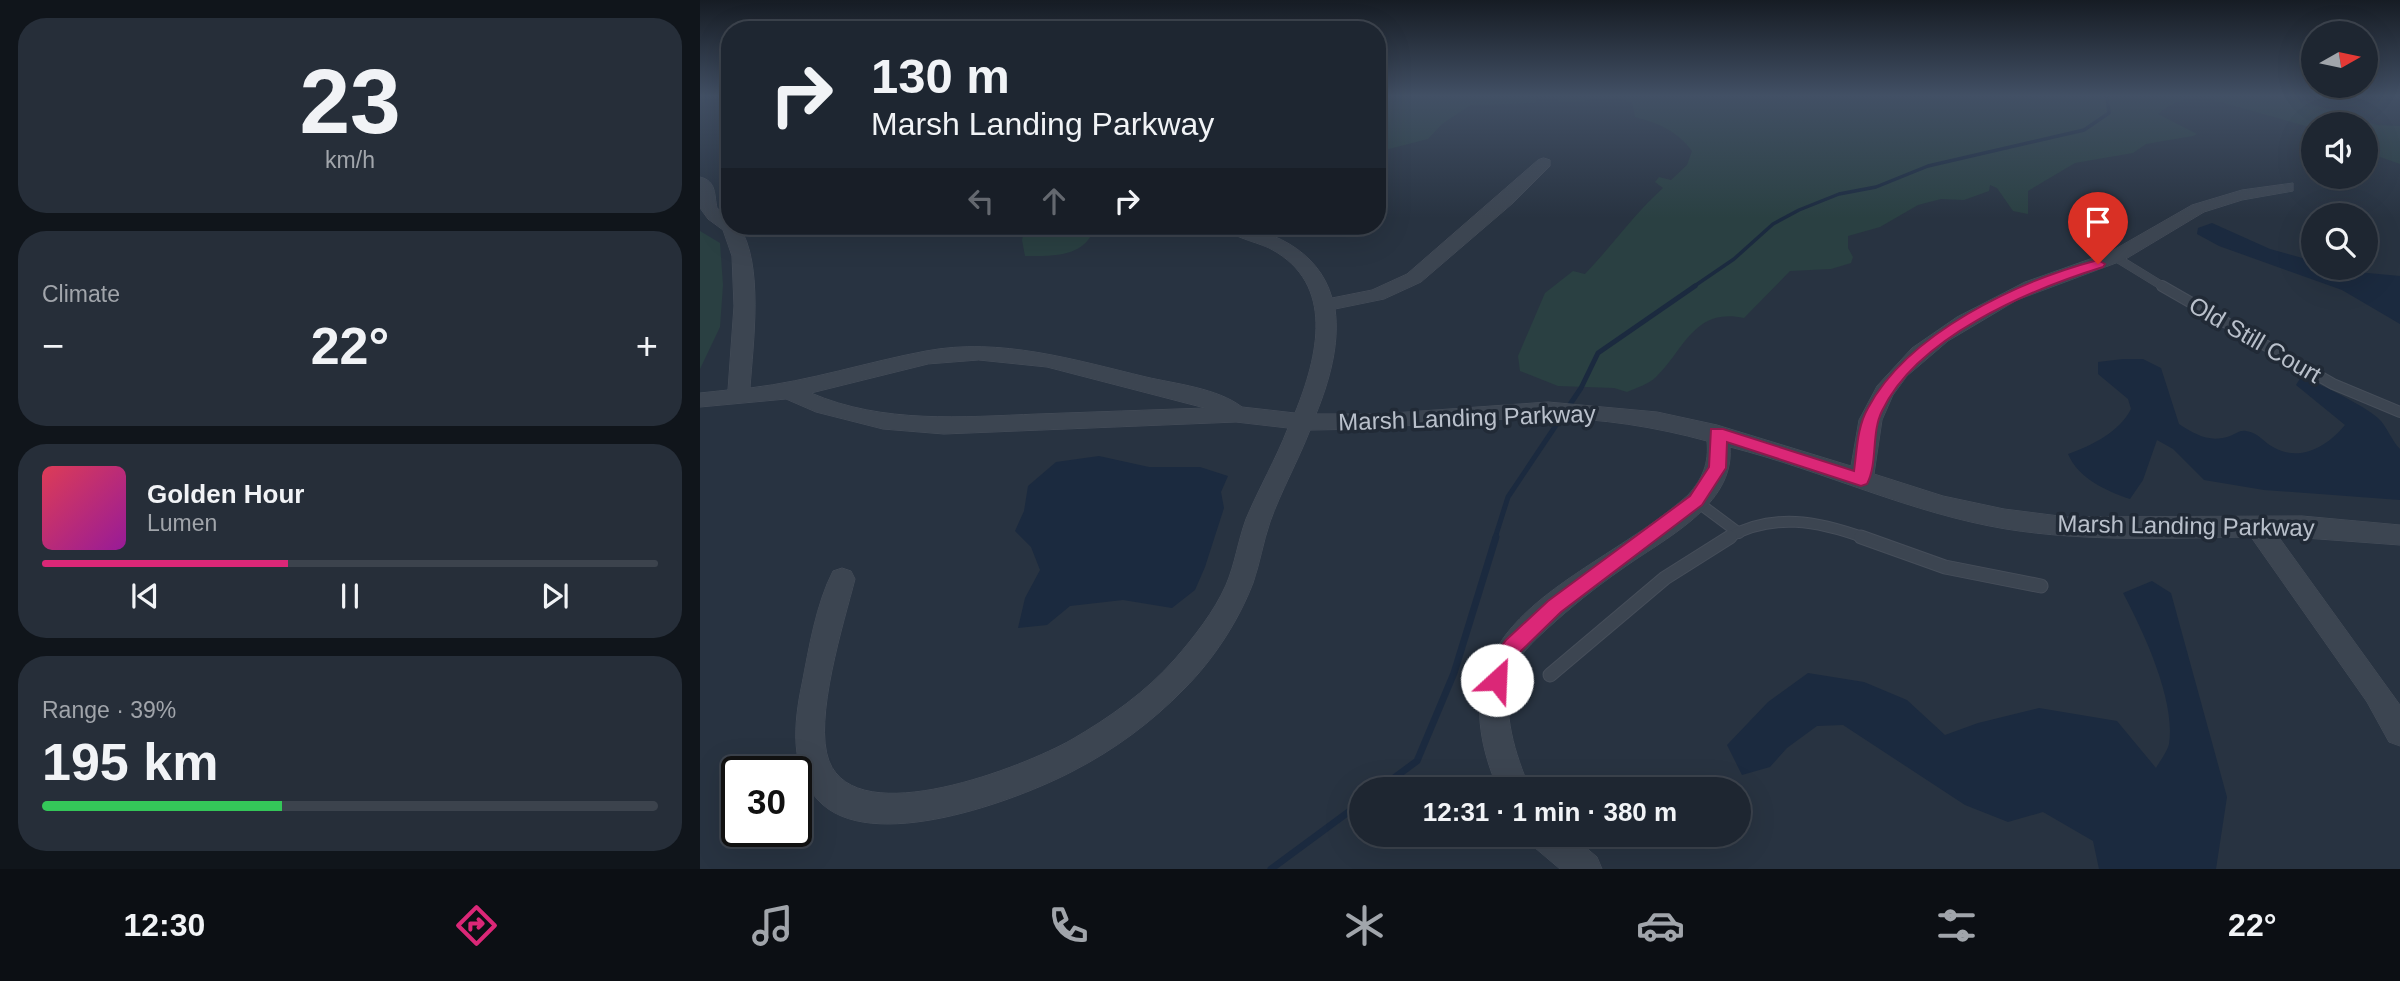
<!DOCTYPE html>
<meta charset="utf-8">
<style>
:root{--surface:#1e2631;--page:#262e39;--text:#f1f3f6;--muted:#a1a5ab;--line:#3c434d;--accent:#db2777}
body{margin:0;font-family:Arial,sans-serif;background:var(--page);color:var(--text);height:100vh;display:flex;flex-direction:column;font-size:26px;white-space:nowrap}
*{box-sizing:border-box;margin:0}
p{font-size:23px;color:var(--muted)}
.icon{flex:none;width:38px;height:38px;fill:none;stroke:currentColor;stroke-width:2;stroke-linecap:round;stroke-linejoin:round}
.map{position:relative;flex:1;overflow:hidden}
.details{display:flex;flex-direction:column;gap:18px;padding:18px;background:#10151b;width:700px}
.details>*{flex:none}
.hud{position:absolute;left:21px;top:21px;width:665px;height:214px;border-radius:28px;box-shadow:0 7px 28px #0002,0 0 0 2px var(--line);background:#1e2631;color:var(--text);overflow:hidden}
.needle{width:46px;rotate:81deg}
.controls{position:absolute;left:1601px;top:21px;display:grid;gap:14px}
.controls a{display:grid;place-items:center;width:77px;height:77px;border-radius:50%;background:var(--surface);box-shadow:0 7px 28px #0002,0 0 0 2px var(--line);font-size:35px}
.speed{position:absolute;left:21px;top:756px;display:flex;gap:14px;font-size:35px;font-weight:700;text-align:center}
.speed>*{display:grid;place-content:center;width:91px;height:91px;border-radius:50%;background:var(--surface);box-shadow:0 7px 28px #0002,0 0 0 2px var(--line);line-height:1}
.speed .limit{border:4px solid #111;border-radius:10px;background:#fff;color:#111}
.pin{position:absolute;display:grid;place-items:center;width:60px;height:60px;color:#fff;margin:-72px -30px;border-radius:50% 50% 50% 0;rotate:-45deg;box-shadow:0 0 7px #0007}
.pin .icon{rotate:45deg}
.me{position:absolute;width:77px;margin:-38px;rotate:25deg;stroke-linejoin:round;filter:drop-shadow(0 0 5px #0008)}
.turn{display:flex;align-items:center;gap:24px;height:147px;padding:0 35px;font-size:32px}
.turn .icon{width:91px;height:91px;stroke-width:2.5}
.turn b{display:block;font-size:49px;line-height:60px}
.lanes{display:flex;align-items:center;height:66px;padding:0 35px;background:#0003;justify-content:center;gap:35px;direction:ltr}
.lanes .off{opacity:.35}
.big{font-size:52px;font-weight:700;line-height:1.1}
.details .tile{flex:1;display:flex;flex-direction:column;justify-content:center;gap:10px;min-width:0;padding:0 24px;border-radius:28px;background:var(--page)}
.details .dial{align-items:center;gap:0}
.dial b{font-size:91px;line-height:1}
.song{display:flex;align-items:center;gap:21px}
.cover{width:84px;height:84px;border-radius:10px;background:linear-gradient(135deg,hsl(350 70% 55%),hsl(300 70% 35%))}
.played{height:7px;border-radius:4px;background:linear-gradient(90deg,var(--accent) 40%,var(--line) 40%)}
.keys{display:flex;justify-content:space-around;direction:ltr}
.heat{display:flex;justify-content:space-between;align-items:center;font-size:38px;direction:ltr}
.charge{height:10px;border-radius:5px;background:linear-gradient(90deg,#34c759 39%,var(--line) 0)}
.trip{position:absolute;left:649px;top:777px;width:402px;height:70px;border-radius:35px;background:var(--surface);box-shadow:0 7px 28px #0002,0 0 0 2px var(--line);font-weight:700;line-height:70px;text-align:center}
.tab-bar{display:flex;height:112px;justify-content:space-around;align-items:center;background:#0c0f14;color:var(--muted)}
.tab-bar .icon{width:49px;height:49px}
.tab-bar .selected{color:var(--accent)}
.tab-bar b{font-size:32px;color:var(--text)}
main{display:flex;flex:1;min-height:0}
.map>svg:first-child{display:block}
</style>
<main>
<section class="details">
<div class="tile dial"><b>23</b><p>km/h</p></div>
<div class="tile"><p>Climate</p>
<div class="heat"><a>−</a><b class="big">22°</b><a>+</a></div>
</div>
<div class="tile">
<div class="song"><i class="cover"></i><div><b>Golden Hour</b><p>Lumen</p></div></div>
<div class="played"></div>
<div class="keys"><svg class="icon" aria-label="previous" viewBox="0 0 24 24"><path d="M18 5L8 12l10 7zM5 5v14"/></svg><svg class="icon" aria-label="pause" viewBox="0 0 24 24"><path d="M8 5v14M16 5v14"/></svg><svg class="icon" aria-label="next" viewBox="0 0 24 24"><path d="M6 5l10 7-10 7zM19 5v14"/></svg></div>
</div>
<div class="tile"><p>Range · 39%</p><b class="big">195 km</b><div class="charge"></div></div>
</section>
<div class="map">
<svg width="1700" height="869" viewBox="0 0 1700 869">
<rect width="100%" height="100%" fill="#283341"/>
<g fill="#2a4042">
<polygon points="677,96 838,96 835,103 771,105 742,124 728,139 677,152"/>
<path d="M855 96H1587L1677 125 1700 126V164L1666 152V124H1614L1613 128 1506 98C1486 97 1474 101 1458 114L1497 134 1493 136 1446 144 1433 153 1375 163 1328 191V214L1313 211 1297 188 1290 185 1289 191 1264 200 1241 199 1218 205 1180 227 1148 236V248L1153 257 1151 263 1131 269 1090 271 1044 318C994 307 984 350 956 377 949 384 936 388 927 392L914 388 858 386 820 371 818 356 845 293 873 271 885 274C912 246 934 214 963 188L955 182 959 177 971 180 987 165 992 151C977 131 958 123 935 117L932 102C907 92 884 104 858 101Z"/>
<path d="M325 226H391L393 232C381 258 350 256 325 256L322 240Z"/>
<polygon points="0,231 20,243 23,285 20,327 0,369"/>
</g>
<g fill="#1b2a3f">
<polygon points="1512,223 1570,249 1613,261 1614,268 1700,276 1700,324 1642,290 1519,246 1497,234 1498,228"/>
<path d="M1423 359H1443L1461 368 1479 424C1496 435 1510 443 1530 436 1536 434 1539 430 1546 431 1559 433 1562 441 1573 447 1600 463 1628 446 1645 425L1596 385 1601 377C1621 384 1663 405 1678 418 1687 426 1691 440 1700 449V500L1564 490 1504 480 1473 449 1457 440 1443 480 1430 499C1406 491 1378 478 1368 454 1393 445 1419 432 1431 409L1428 399 1398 374V362Z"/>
<polygon points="399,456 449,467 500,467 528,476 521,492 524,508 505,567 495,590 472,608 423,600 370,606 347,625 318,628 325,598 340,570 331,547 315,531 324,511 328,486 356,462"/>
<path d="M1452 581 1471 593 1527 797 1516 869H1399L1393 841 1343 812 1308 822 1265 805 1143 725 1117 726 1087 748 1070 767 1042 775 1027 745 1068 702 1108 673 1164 682 1207 700 1245 735 1278 723 1339 708 1417 721 1456 768C1460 761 1467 752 1469 744 1476 700 1443 631 1423 593Z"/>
</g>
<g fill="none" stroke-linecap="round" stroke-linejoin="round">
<polyline stroke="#1b2a3f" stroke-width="3.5" points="993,287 1034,259 1073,224 1099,210 1139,194 1176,187 1228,166 1384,130 1409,113 1407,96"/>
<polyline stroke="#1b2a3f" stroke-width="5" points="795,538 808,497 881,388 898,353 995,286"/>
<g stroke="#1b2a3f" stroke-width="7">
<polyline points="679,789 717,761 754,673 796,537"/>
<polyline points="571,869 662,802"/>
</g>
<g stroke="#464e5a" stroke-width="9">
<polyline id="lane-far2" points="1415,257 1464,287"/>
</g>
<g stroke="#464e5a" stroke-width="12">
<g id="lane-far1">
<polyline points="1462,286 1633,384 1700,412"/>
<polyline points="996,501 1039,533"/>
<path d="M1027 538C1073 512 1118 521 1165 538"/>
</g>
</g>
<g stroke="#464e5a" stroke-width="15">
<g id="lane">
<polyline points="1161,537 1245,567 1341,586"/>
<polyline points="850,675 965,578 1030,537"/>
</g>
</g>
<g stroke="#464e5a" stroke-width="1">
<g id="street">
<path d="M844 158 850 160V166L813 203 721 282 684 299 635 309C640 344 629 382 616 414H679L848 402 957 412 1017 425 1151 466 1159 420 1177 386 1212 348 1257 317 1325 282 1410 252 1492 205 1542 190 1593 183V191L1542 200 1504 212 1424 260 1317 300 1248 341 1207 376 1193 395 1182 420 1174 474 1243 496 1304 509 1367 517 1602 516 1700 525V545L1578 536 1700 705V746L1689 742 1667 702 1551 537C1469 538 1387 542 1306 529 1210 513 1124 471 1030 447 1035 506 963 539 922 569 896 587 871 607 847 629 834 641 816 657 811 675 802 713 815 754 830 789H798C725 617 887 584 988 495 1003 478 1009 463 1007 441 956 427 900 418 847 418 769 418 690 430 610 430 598 461 581 491 570 522 563 542 560 563 553 583 538 622 513 660 484 689 452 722 414 750 373 771 318 800 169 856 118 800 89 769 94 722 102 684 109 648 116 604 133 571L142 568 151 571 155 579C144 622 113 720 129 761 157 833 325 766 371 740 409 718 446 692 475 659 494 637 514 612 526 585 535 564 538 541 546 519 559 488 576 459 588 428L536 422 244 434 183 429 116 412 86 399 0 407V393L28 390 34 306 32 256 23 230 8 219 0 208V177C17 181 14 195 17 208L30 218V226H39C64 264 53 343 50 388 110 381 167 362 226 351 300 337 375 360 446 377 476 384 517 388 542 407L595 413C618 356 636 284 571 249 558 242 530 237 522 226 568 226 619 250 632 298L672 290 707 274 838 160ZM279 360 347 367 505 408C449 410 394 412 338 414 262 417 183 424 111 393L228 364Z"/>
<polygon points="830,835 871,835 897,857 902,869 860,869 834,847"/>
</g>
</g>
<use href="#lane-far2" stroke="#3c4551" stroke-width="8"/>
<use href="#lane-far1" stroke="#3c4551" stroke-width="10"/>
<use href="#lane" stroke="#3c4551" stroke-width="13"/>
<use href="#street" fill="#3c4551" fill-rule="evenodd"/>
</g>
<linearGradient id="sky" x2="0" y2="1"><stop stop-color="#161c24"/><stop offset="0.44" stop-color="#425065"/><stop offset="1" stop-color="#425065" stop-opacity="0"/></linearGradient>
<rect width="1700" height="218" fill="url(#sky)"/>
<path fill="#db2777" stroke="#8e194d" stroke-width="2" d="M1398 260 1405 264 1403 267C1329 290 1217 337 1182 411 1171 433 1178 463 1167 484L1161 486 1027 442 1026 468 1002 505 861 612 820 652 811 665 804 686 797 689 789 686 787 680 795 655 806 640 848 601 990 496 1009 467 1011 429H1023L1154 471C1157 450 1157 427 1168 408 1208 333 1318 281 1398 260Z"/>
<g text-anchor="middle" stroke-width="7" stroke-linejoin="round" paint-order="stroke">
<g font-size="24" fill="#b9c0cb" stroke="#212a36">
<text transform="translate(1555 340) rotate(30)" y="8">Old Still Court</text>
<text transform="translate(767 418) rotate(-2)" y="8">Marsh Landing Parkway</text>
<text transform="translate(1486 526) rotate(1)" y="8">Marsh Landing Parkway</text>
</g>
</g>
</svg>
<div class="controls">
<a><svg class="needle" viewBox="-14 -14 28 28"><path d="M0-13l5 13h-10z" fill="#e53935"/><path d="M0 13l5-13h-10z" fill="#a1a5ab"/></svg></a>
<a><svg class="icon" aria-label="sound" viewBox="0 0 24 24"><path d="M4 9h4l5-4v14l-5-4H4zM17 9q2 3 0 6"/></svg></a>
<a><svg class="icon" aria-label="search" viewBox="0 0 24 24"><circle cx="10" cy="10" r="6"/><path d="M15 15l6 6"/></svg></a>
</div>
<div class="speed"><div class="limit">30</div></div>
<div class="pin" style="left:1398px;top:264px;background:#d93025"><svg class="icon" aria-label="arrive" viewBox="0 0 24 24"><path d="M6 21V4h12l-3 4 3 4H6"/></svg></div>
<svg class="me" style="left:797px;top:680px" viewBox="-20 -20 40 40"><circle r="19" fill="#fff"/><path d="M0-13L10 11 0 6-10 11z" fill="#db2777"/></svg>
<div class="trip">12:31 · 1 min · 380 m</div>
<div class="hud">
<div class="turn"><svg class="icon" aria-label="right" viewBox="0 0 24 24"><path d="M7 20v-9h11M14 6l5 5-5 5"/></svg><div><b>130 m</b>Marsh Landing Parkway</div></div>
<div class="lanes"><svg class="icon off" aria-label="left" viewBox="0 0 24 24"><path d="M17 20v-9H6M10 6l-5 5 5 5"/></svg><svg class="icon off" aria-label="ahead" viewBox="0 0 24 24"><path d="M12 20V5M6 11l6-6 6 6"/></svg><svg class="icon" aria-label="right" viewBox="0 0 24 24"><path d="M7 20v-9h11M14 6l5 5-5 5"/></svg></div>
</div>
</div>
</main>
<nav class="tab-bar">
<b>12:30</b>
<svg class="icon selected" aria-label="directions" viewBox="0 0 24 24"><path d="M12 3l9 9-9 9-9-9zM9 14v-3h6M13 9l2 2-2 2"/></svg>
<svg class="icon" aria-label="music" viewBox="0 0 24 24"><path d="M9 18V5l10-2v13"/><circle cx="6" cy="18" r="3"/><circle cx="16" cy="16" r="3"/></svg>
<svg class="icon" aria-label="phone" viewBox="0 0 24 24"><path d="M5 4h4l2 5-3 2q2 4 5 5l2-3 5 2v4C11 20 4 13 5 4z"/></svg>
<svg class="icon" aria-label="climate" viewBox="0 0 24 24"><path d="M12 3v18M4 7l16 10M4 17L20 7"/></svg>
<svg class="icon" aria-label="car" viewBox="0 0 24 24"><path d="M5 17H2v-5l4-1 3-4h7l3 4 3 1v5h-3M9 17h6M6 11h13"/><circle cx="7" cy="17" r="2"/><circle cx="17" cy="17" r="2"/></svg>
<svg class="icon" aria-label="filters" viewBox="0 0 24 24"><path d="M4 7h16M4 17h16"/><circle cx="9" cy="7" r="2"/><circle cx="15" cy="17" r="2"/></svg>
<b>22°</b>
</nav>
